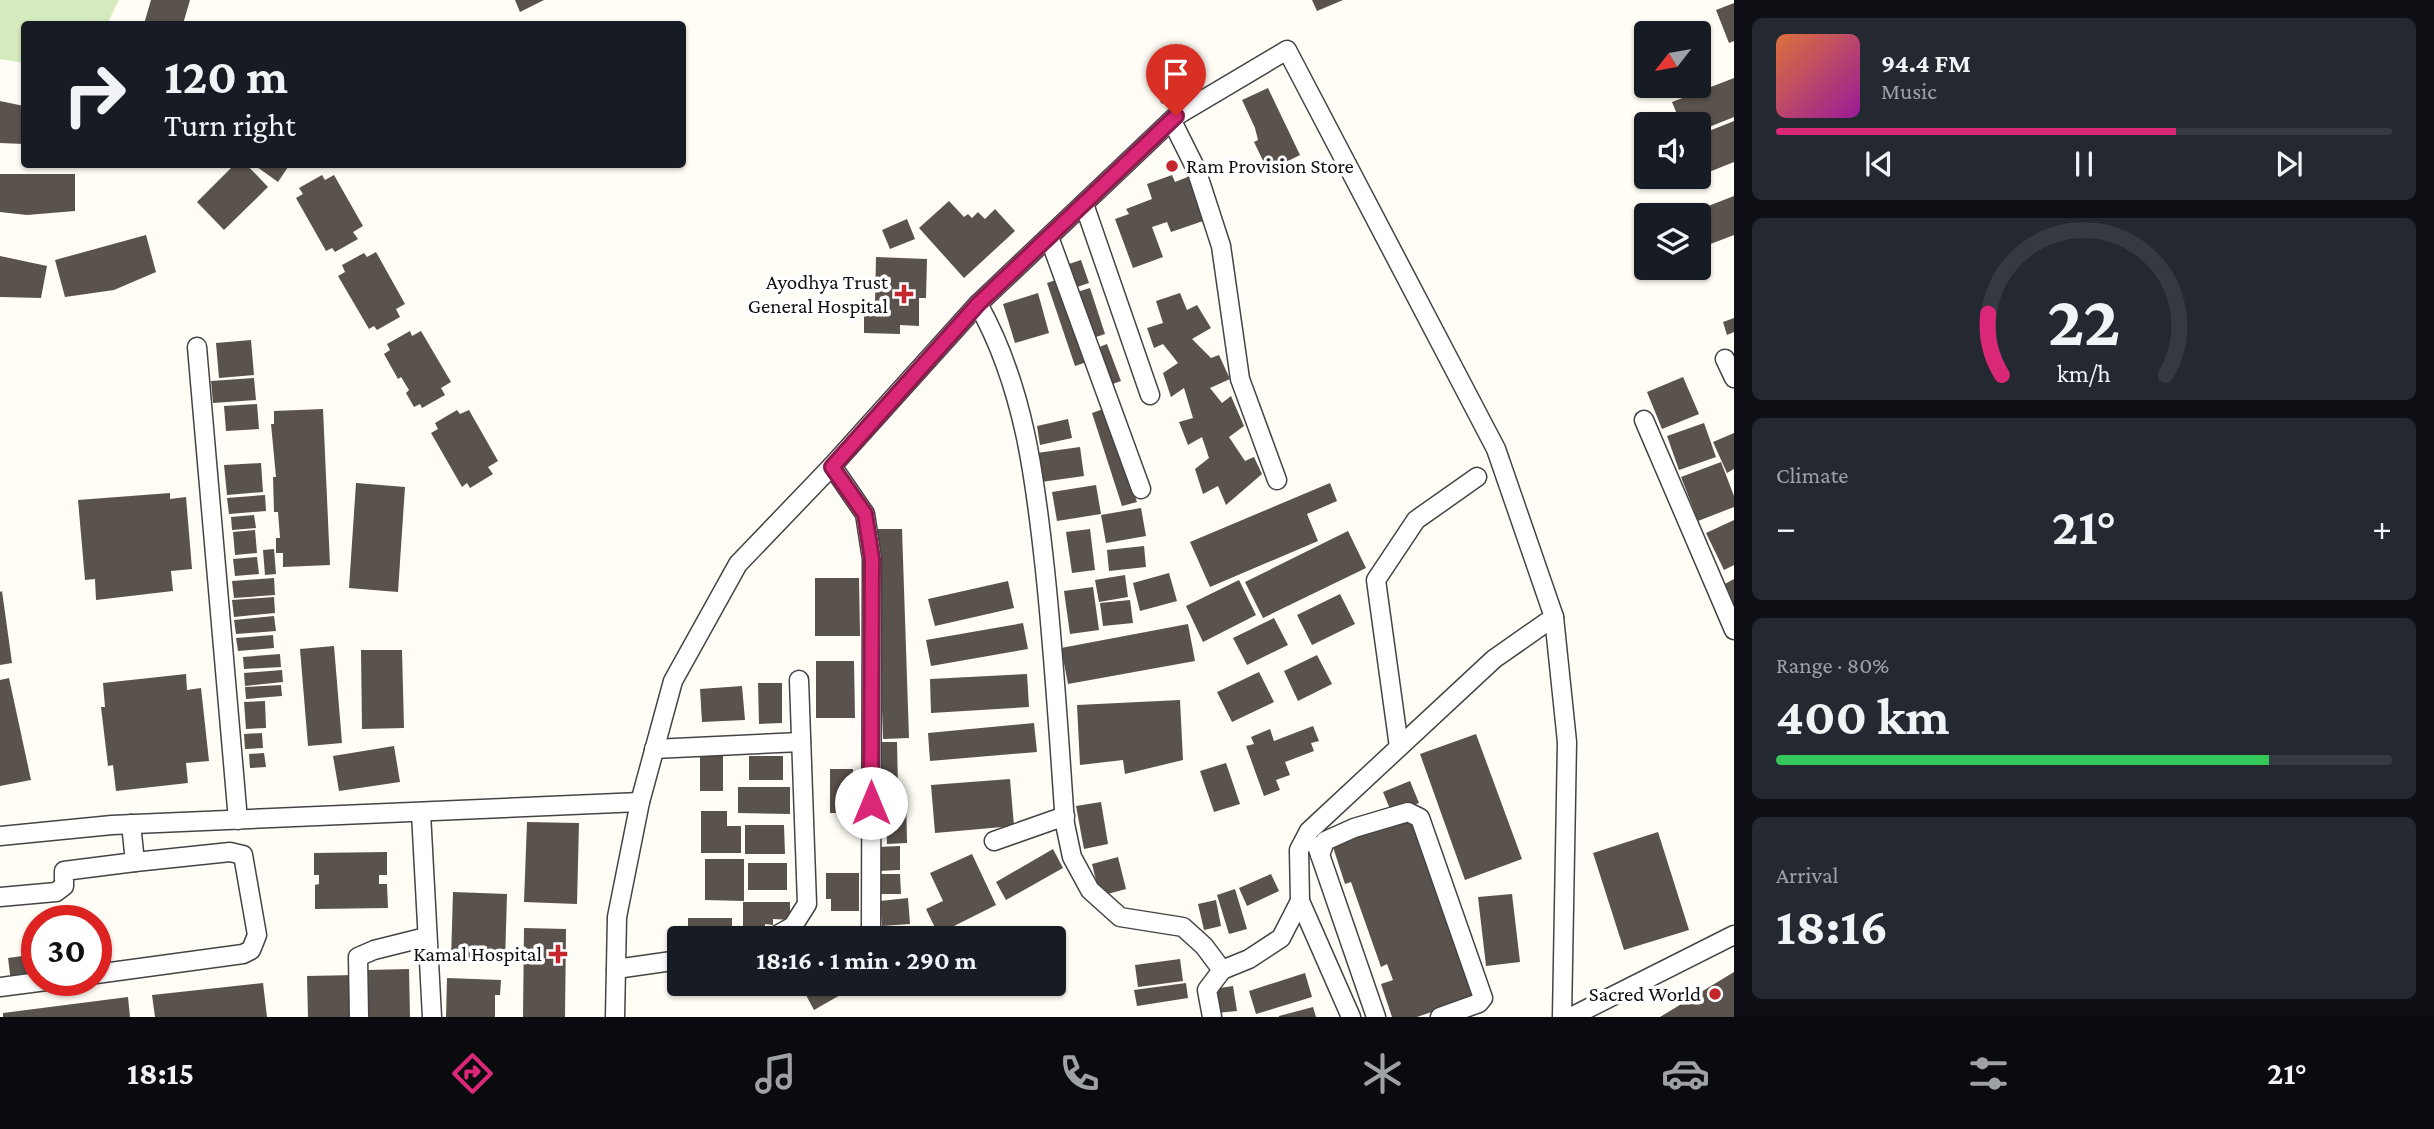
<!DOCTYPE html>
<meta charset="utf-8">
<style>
:root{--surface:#171b24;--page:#242831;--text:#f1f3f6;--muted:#9ea1a6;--line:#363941;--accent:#db2777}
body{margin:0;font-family:"Crimson Pro",serif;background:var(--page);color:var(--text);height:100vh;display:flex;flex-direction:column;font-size:26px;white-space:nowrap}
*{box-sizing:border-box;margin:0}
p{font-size:23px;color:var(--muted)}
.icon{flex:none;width:38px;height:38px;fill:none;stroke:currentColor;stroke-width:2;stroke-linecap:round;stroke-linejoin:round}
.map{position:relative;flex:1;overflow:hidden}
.sheet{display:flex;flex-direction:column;gap:18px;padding:18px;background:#0d0f14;width:700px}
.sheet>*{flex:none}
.top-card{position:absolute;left:21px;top:21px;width:665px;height:147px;border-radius:7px;box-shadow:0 2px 5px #0004;background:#171b24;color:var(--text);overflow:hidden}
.needle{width:46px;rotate:239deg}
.fabs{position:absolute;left:1634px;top:21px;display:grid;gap:14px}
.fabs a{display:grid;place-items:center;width:77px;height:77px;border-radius:7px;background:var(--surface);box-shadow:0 2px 5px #0004;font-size:35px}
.speed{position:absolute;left:21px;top:905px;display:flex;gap:14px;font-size:35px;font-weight:700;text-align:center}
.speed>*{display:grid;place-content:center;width:91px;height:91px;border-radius:50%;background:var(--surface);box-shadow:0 2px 5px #0004;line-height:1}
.speed .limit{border:10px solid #d22;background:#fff;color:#111}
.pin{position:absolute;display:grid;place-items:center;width:60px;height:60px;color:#fff;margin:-72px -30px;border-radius:50% 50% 50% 0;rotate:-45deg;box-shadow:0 0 7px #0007}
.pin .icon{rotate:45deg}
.me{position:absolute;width:77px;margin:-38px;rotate:0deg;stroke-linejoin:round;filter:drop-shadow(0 0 5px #0008)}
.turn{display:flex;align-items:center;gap:24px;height:147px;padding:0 28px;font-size:32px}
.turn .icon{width:91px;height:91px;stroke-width:2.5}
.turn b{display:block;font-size:49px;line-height:60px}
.big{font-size:52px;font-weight:700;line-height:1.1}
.sheet .tile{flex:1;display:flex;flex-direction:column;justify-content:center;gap:10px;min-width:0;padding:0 24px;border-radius:10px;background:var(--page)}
.sheet .dial{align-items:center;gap:0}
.dial svg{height:182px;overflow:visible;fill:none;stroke:var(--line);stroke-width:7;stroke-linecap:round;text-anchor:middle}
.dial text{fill:var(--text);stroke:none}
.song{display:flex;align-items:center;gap:21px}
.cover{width:84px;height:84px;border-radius:10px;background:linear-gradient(135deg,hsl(20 70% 55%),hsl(300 70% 35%))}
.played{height:7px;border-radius:4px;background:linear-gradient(90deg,var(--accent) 65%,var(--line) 65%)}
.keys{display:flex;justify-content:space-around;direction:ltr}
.heat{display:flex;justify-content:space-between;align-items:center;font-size:38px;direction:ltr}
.charge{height:10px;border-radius:5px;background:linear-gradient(90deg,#34c759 80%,var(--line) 0)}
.trip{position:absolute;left:667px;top:926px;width:399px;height:70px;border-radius:7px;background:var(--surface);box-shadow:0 2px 5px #0004;font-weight:700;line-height:70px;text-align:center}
.tabs{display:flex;height:112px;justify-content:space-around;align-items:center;background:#090b0e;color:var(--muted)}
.tabs .icon{width:49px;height:49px}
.tabs .current{color:var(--accent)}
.tabs b{font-size:32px;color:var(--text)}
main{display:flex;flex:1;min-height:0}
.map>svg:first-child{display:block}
</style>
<main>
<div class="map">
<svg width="1734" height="1017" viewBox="0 0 1734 1017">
<rect width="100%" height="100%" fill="#fffdf5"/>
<polygon fill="#d5ebbd" points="0,0 119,0 107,24 24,24 24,63 0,59"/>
<g fill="#5a524d">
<polygon points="151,0 190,0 183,24 144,24"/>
<polygon points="515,0 544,0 520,12"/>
<polygon points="1312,0 1343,0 1317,11"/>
<polygon points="1734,3 1734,41 1729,43 1716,10"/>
<polygon points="1182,63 1195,85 1162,104 1149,83"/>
<polygon points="1734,78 1734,117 1699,131 1699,124 1681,124 1672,102"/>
<polygon points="1268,88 1300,155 1268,171 1254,142 1258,140 1255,128 1242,100"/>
<polygon points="0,101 24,106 24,144 0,143"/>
<polygon points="1734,121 1734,162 1699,176 1699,135"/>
<polygon points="235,164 246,164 268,187 224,230 197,202"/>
<polygon points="253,164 290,164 278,182"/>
<polygon points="0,174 75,174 75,211 27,215 0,212"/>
<polygon points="322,175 325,180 334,175 363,226 353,232 358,239 335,252 332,248 326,251 296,198 303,194 299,188"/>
<polygon points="1172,175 1175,182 1190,176 1206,220 1171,232 1167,222 1152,227 1163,257 1133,268 1115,219 1129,214 1126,209 1152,199 1147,184"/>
<polygon points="1734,196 1734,235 1700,248 1699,215 1685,215"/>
<polygon points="949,201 964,217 968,214 972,218 978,212 985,219 995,209 1015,231 964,278 919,228"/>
<polygon points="907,219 915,239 890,249 882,230"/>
<polygon points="146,235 156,272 114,290 65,297 55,260"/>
<polygon points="376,252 405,304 396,309 400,317 377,330 374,326 369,329 338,276 345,272 342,265 364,253 367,257"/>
<polygon points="0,256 47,266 41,298 0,297"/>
<polygon points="876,257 927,259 926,298 919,298 919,326 900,325 900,334 864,333 864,303 875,303"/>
<polygon points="1081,260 1089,283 1077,287 1069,264"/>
<polygon points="1062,278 1090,361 1075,366 1047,283"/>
<polygon points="1090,288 1105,334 1093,338 1077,292"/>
<polygon points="1038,293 1049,333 1015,343 1003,304"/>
<polygon points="1180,293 1187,310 1197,305 1211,328 1192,339 1211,358 1219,355 1230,379 1210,388 1222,403 1231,396 1244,426 1229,437 1245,461 1254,457 1262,474 1226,505 1218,486 1203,494 1195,469 1209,458 1202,437 1188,445 1179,422 1193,418 1184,388 1171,397 1163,373 1178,363 1163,344 1154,348 1147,328 1163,323 1156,301"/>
<polygon points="1734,318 1734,332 1727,335 1723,322"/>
<polygon points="410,331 412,336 421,331 451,382 441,388 445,395 422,408 420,404 414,407 406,393 409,390 401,377 398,379 384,354 390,350 387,344"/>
<polygon points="251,340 254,375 219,378 216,343"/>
<polygon points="1107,344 1121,381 1110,385 1097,348"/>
<polygon points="1683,377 1699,414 1662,429 1647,392"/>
<polygon points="254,378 256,400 213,403 211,381"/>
<polygon points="257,404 259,429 226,431 224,406"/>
<polygon points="1106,408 1137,502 1122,506 1092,413"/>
<polygon points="323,409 330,565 283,567 283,553 276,553 276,538 280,538 278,512 274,512 273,477 276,477 271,424 274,424 274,411"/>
<polygon points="457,410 460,414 469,410 498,461 488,467 493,474 470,488 467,483 462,487 431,433 438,429 435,423"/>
<polygon points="1068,419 1072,438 1040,445 1037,426"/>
<polygon points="1704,423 1716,457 1679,470 1667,436"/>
<polygon points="1734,433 1734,469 1727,473 1713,442"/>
<polygon points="1080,447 1084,476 1041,482 1037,453"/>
<polygon points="1721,462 1734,496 1734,507 1698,521 1681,477"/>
<polygon points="261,463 263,492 227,495 224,465"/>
<polygon points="356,483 405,487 398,592 349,588"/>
<polygon points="1330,483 1337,501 1307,514 1318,541 1210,587 1190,542"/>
<polygon points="1096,485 1101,514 1057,521 1052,492"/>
<polygon points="170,493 170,499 186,497 192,569 171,571 173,591 96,600 95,579 85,580 78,500"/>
<polygon points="265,495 266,511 229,514 227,498"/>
<polygon points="1141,508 1146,536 1106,543 1101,515"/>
<polygon points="254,515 256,528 232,530 231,517"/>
<polygon points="1734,520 1734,565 1724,570 1706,533"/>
<polygon points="876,529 902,529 909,738 883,739"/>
<polygon points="1090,529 1095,570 1072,573 1066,532"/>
<polygon points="255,530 257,553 235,555 233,532"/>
<polygon points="1348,531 1366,568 1263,618 1245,582"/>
<polygon points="1144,546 1146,567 1109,571 1107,550"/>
<polygon points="274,549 276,574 265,575 263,550"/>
<polygon points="257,557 259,574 235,576 233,559"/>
<polygon points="1169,573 1177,601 1140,611 1133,583"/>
<polygon points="1125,575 1128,597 1099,602 1095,580"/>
<polygon points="274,578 275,595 234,598 232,581"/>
<polygon points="815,578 859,578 860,636 815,636"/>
<polygon points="1734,579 1734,611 1721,586"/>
<polygon points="1239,580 1256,615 1203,642 1186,606"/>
<polygon points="1008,581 1014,608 935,626 928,599"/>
<polygon points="1093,587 1099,630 1070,634 1064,591"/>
<polygon points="2,591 12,663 0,665 0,592"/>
<polygon points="1340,594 1355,624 1312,645 1297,615"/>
<polygon points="274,597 275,613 234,617 232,600"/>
<polygon points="1130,600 1133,623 1103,626 1100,603"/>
<polygon points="274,616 276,631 236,634 234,620"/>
<polygon points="1274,618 1288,645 1247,665 1233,638"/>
<polygon points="1023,623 1028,649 931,666 926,640"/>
<polygon points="1188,624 1195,661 1068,684 1061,648"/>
<polygon points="273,635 274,648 238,651 236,638"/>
<polygon points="334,646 342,743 308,746 300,649"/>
<polygon points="361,650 402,650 404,728 362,729"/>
<polygon points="280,654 281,667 244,669 243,657"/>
<polygon points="1317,655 1332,684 1298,701 1284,671"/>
<polygon points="816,661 854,661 855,718 816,718"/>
<polygon points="282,670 283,682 245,686 244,673"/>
<polygon points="1259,672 1274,702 1232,722 1217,692"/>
<polygon points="186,674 187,690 201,688 209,761 186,763 188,783 116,791 113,765 108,766 101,707 105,707 103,683"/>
<polygon points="1027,674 1029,707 931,713 930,679"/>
<polygon points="9,678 31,780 0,786 0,680"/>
<polygon points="758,683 782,683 782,723 759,724"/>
<polygon points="281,685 282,696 246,699 245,687"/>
<polygon points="742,686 745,720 702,722 700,689"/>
<polygon points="1180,700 1183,760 1125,774 1123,760 1080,765 1077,705"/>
<polygon points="265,701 266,728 246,729 244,702"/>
<polygon points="1034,723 1037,752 930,761 928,733"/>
<polygon points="1313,726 1319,741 1311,743 1314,751 1285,762 1290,775 1276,780 1280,790 1264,796 1246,746 1254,744 1251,737 1270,729 1274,741"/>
<polygon points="262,733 263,748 245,749 244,734"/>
<polygon points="1476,734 1522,859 1465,880 1420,754"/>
<polygon points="876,742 897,742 898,787 877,787"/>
<polygon points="394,746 400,782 339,791 333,756"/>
<polygon points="264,753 266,767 250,768 249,754"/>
<rect x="700" y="754" width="23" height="37"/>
<rect x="749" y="756" width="34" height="24"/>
<polygon points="1226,763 1240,804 1214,812 1200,771"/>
<rect x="830" y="769" width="23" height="44"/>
<polygon points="1010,779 1014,826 935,833 931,785"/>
<polygon points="1410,781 1419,803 1392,814 1383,792"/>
<polygon points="738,787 790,787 790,814 738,813"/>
<polygon points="885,794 906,794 907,843 887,844"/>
<polygon points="1101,802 1108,844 1084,849 1076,806"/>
<polygon points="701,811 727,811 727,826 741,826 741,853 701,853"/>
<polygon points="1411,817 1475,997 1417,1017 1392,1017 1381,984 1393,980 1387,964 1381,967 1351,882 1345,884 1332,844"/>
<polygon points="527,822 579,823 577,904 524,902"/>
<polygon points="745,825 784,825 785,854 745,854"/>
<polygon points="1658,832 1689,930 1624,950 1593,853"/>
<polygon points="900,846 900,870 878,871 878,847"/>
<polygon points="1053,849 1063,868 1006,900 996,882"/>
<polygon points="387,852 387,875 379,875 379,884 387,884 388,908 315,909 315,885 319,884 319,875 314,875 314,853"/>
<polygon points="972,854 996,905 938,934 926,909 943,901 930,873"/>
<polygon points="1118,857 1126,889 1100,896 1092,864"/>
<polygon points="705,859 744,859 744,901 705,900"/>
<rect x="748" y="863" width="39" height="27"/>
<polygon points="826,873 859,873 859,911 831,911 831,899 826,899"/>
<polygon points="878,874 900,874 901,894 879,894"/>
<polygon points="1271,874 1279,891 1247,906 1239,888"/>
<polygon points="1235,889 1247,929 1229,934 1217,895"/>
<polygon points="453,892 507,894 505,962 451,960"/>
<polygon points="1512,894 1520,962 1486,966 1478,897"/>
<polygon points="908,898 910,924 882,926 880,901"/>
<polygon points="1216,900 1221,926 1204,930 1198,904"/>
<polygon points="743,902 790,902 790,920 773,919 773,925 765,924 765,932 743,932"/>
<rect x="688" y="918" width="44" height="20"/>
<polygon points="524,928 566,929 565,1017 523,1017"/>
<polygon points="909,929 909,938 880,938 879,931"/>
<polygon points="37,954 37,978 11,982 8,958"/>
<polygon points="1180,959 1183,981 1138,987 1135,965"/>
<polygon points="409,969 410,1017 369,1017 368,970"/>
<polygon points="1734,972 1734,1017 1660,1017"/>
<polygon points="1305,973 1312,997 1256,1014 1249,991"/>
<polygon points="356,975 352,1017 308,1017 307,976"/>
<polygon points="447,978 501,980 500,995 495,995 495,1017 446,1017"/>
<polygon points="263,983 267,1017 155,1017 152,995"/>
<polygon points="1186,983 1188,998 1137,1006 1134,990"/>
<polygon points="800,984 836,984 842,994 814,1010"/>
<polygon points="1233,986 1237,1011 1216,1013 1213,989"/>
<polygon points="128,997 130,1017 3,1017 3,1013"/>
<polygon points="1313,1007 1316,1017 1279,1017 1279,1016"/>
</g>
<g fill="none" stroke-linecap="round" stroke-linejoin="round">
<g stroke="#444" stroke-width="21">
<g id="street">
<polyline points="1172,121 1196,169 1221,246 1240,379 1277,480"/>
<polyline points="1084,204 1150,395"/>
<polyline points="1049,237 1141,489"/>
<path d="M978 304C1024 386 1035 477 1045 570 1054 654 1059 739 1065 824L1072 857 1090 890 1120 917 1183 927 1204 946 1222 970"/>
<polyline points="197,347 238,820"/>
<polyline points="1725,359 1734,378"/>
<polyline points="1644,420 1734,630"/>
<polyline points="832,466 865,514 872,559 871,938"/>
<polyline points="1399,747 1376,580 1416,520 1477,477"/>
<polyline points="654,749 801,742"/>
<polyline points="421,813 432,1017"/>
<polyline points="0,836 112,825 640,802"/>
<polyline points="994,841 1065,816"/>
<polyline points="1317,846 1376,1017"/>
<polyline points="1320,855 1325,841 1354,828 1408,812 1420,818 1483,998 1479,1003 1440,1017"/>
<polyline points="0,897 56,892 64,886 64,871 135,862 131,824"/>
<polyline points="1300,901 1351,1017"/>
<polyline points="772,938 793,926 807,904 799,680"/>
<polyline points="616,969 679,960"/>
<polyline points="96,974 243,954 251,950 257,935 243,855 230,852 135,862"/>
<polyline points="0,987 54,980"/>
<polyline points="359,1017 358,957 374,950 426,937"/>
<polyline points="615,1017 617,917 640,802 673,681 738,564 832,466 978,304 1176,116 1287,50 1496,449 1554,617 1567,742 1562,1017"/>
<polyline points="1212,1017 1207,990 1222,970 1249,959 1281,938 1300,901 1299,850 1309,831 1494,659 1554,617"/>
<polyline points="1571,1017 1734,935"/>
</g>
</g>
<use href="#street" stroke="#fff" stroke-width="18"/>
</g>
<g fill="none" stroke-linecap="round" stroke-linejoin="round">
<g stroke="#8e194d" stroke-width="18">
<polyline id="route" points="871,803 872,559 865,514 832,467 978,304 1176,116"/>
</g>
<use href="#route" stroke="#db2777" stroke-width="12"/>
</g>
<g fill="#c4262e" stroke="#fff" stroke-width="2.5">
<circle cx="1172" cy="166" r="7"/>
<path d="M900.5 283.5h7v7h7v7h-7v7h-7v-7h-7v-7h7z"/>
<path d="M554.5 943.5h7v7h7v7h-7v7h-7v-7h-7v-7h7z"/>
<circle cx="1715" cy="994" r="7"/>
</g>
<g text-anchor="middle" stroke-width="7" stroke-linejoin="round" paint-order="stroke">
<g font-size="21" fill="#111" stroke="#fff" text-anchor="end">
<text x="1186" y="173" text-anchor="start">Ram Provision Store</text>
<text x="888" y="289">Ayodhya Trust<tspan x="888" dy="24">General Hospital</tspan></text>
<text x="542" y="961">Kamal Hospital</text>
<text x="1701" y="1001">Sacred World</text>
</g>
</g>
</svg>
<div class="fabs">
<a><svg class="needle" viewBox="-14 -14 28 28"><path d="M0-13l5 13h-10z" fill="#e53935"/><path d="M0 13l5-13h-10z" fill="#9ea1a6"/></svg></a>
<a><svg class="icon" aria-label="sound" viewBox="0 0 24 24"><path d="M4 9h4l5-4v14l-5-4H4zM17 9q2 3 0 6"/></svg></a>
<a><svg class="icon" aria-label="layers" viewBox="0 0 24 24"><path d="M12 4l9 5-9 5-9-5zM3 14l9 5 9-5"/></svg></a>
</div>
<div class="speed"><div class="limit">30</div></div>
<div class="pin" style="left:1176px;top:116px;background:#d93025"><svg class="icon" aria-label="arrive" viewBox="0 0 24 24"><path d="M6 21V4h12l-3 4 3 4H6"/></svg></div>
<svg class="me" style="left:871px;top:803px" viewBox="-20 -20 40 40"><circle r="19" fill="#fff"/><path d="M0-13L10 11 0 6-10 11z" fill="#db2777"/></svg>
<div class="trip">18:16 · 1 min · 290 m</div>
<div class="top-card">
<div class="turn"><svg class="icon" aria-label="right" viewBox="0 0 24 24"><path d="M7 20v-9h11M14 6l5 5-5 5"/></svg><div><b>120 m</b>Turn right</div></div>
</div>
</div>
<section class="sheet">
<div class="tile">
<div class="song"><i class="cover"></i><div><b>94.4 FM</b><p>Music</p></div></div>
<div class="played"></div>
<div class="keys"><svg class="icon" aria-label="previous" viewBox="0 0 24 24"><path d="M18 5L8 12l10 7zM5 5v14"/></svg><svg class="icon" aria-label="pause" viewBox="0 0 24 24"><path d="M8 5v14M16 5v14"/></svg><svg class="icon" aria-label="next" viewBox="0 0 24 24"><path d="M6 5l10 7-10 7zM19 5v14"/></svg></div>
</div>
<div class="tile dial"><svg viewBox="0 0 100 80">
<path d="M14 69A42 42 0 1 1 86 69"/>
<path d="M14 69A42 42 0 0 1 8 42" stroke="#db2777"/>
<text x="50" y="56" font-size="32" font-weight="700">22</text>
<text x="50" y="72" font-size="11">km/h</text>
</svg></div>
<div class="tile"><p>Climate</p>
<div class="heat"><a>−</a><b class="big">21°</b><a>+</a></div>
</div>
<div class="tile"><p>Range · 80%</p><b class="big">400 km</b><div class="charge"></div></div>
<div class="tile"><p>Arrival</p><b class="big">18:16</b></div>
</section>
</main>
<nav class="tabs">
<b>18:15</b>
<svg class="icon current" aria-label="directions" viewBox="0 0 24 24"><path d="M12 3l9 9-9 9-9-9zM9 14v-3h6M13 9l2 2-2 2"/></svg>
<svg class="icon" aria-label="music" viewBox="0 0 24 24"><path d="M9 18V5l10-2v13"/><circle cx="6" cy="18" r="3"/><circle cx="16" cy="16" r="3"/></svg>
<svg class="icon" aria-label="phone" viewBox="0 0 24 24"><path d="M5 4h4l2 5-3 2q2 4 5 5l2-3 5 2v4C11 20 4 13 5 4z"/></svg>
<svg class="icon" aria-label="climate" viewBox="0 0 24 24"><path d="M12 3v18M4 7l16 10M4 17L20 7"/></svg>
<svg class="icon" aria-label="car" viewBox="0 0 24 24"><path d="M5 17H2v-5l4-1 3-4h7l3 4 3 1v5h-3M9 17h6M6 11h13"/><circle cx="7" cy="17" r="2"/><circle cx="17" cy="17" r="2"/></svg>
<svg class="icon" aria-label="filters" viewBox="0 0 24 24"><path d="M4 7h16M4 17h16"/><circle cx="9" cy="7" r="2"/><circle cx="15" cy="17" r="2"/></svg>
<b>21°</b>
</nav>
